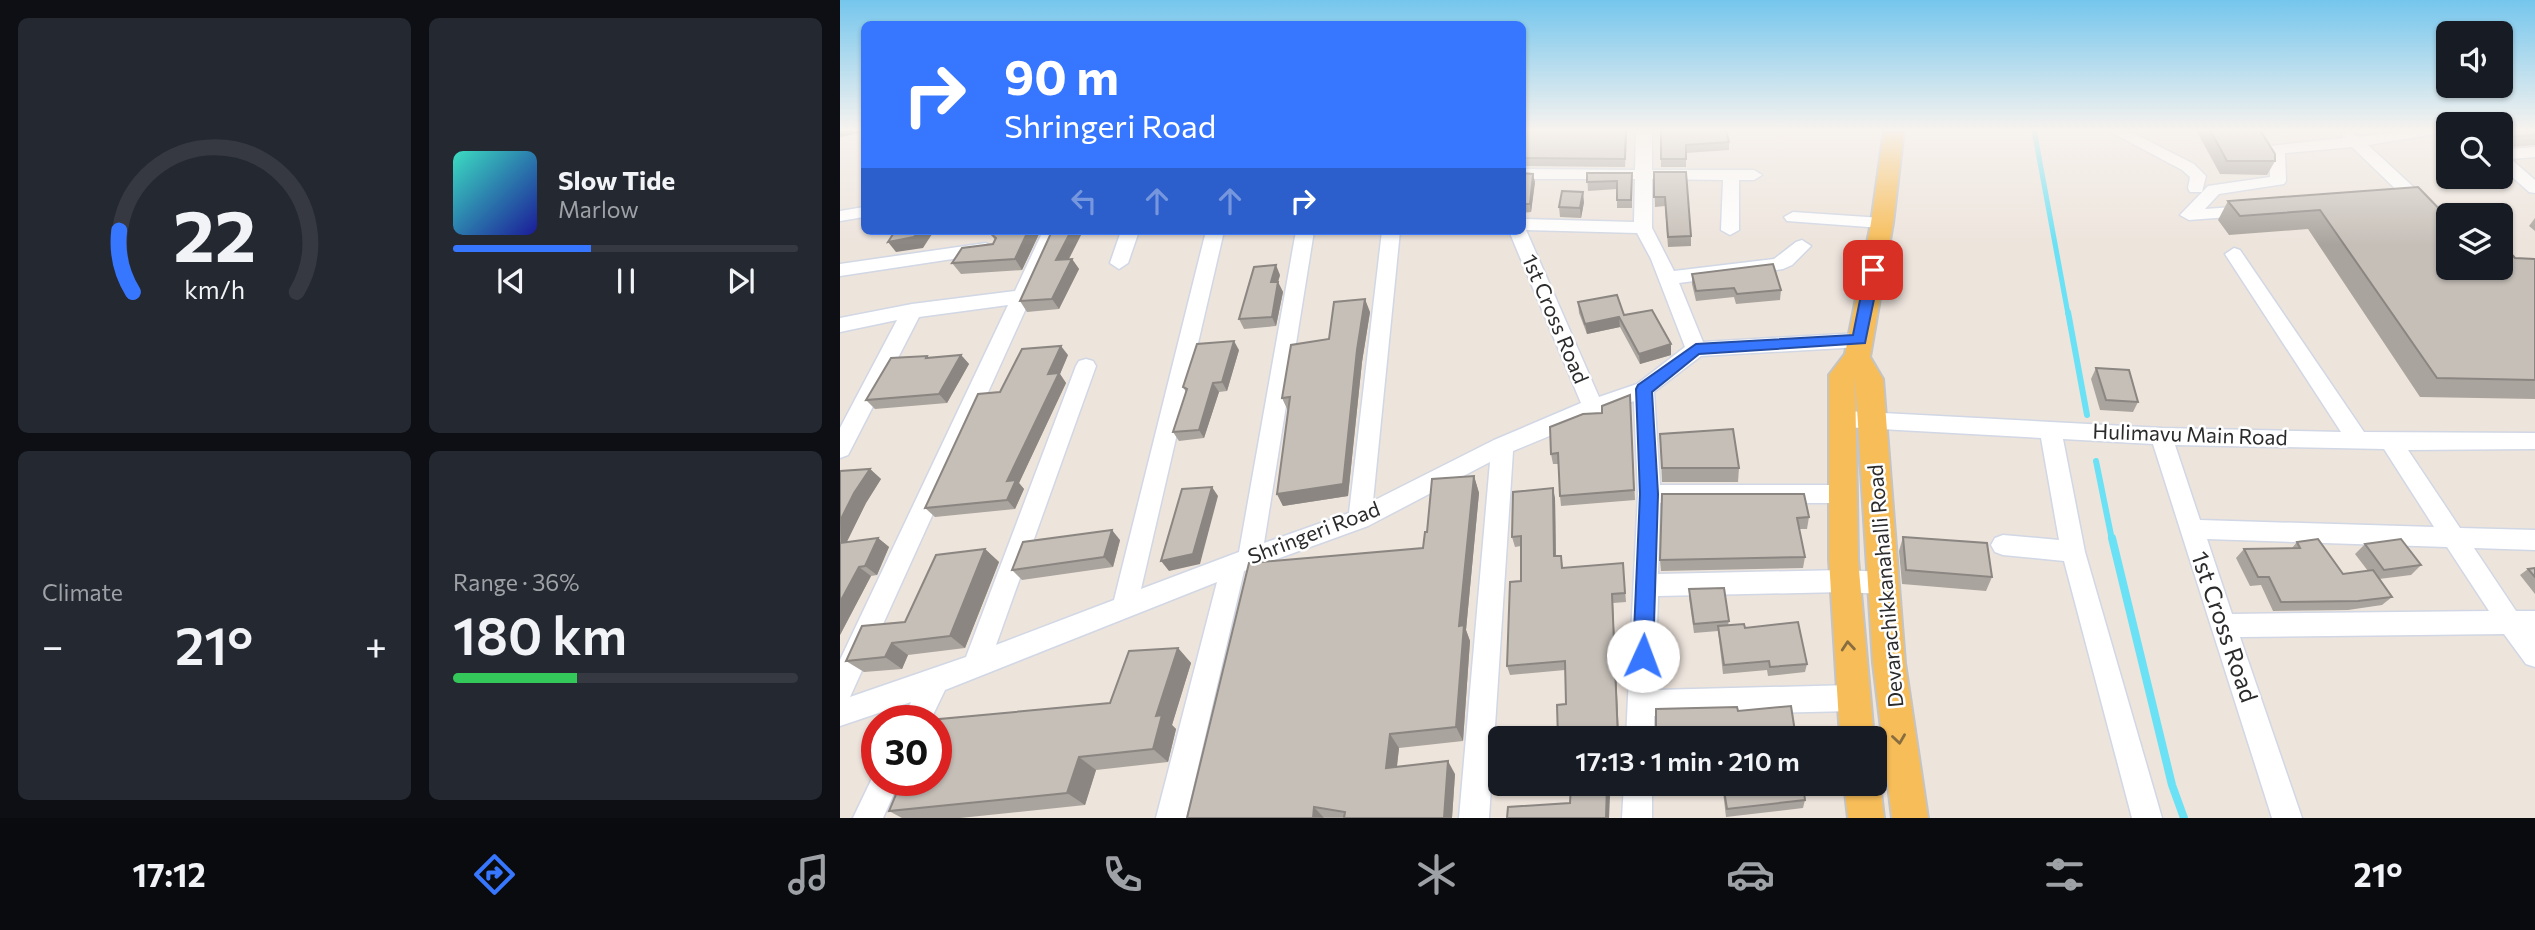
<!DOCTYPE html>
<meta charset="utf-8">
<style>
:root{--surface:#171b24;--page:#242831;--text:#f1f3f6;--muted:#9ea1a6;--line:#363941;--accent:#3776ff}
body{margin:0;font-family:Commissioner,sans-serif;background:var(--page);color:var(--text);height:100vh;display:flex;flex-direction:column;font-size:26px;white-space:nowrap}
*{box-sizing:border-box;margin:0}
p{font-size:23px;color:var(--muted)}
.icon{flex:none;width:38px;height:38px;fill:none;stroke:currentColor;stroke-width:2;stroke-linecap:round;stroke-linejoin:round}
.map{position:relative;flex:1;overflow:hidden}
.sheet{display:flex;flex-direction:column;gap:18px;padding:18px;background:#0d0f14;width:840px}
.sheet>*{flex:none}
.top-card{position:absolute;left:21px;top:21px;width:665px;height:214px;border-radius:10px;box-shadow:0 2px 5px #0004;background:#3776ff;color:#fff;overflow:hidden}
.buttons{position:absolute;left:1596px;top:21px;display:grid;gap:14px}
.buttons a{display:grid;place-items:center;width:77px;height:77px;border-radius:10px;background:var(--surface);box-shadow:0 2px 5px #0004;font-size:35px}
.speed{position:absolute;left:21px;top:705px;display:flex;gap:14px;font-size:35px;font-weight:700;text-align:center}
.speed>*{display:grid;place-content:center;width:91px;height:91px;border-radius:50%;background:var(--surface);box-shadow:0 2px 5px #0004;line-height:1}
.speed .limit{border:10px solid #d22;background:#fff;color:#111}
.pin{position:absolute;display:grid;place-items:center;width:60px;height:60px;color:#fff;margin:-30px;border-radius:14px;box-shadow:0 4px 10px #0006}
.me{position:absolute;width:77px;margin:-38px;rotate:2deg;stroke-linejoin:round;filter:drop-shadow(0 0 5px #0008)}
.turn{display:flex;align-items:center;gap:24px;height:147px;padding:0 28px;font-size:32px}
.turn .icon{width:91px;height:91px;stroke-width:2.5}
.turn b{display:block;font-size:49px;line-height:60px}
.lanes{display:flex;align-items:center;height:66px;padding:0 28px;background:#0003;justify-content:center;gap:35px;direction:ltr}
.lanes .off{opacity:.35}
.big{font-size:52px;font-weight:600;line-height:1.1}
.sheet .widget{flex:1;display:flex;flex-direction:column;justify-content:center;gap:10px;min-width:0;padding:0 24px;border-radius:10px;background:var(--page)}
.sheet .dial{align-items:center;gap:0}
.dial svg{height:182px;overflow:visible;fill:none;stroke:var(--line);stroke-width:7;stroke-linecap:round;text-anchor:middle}
.dial text{fill:var(--text);stroke:none}
.song{display:flex;align-items:center;gap:21px}
.cover{width:84px;height:84px;border-radius:10px;background:linear-gradient(135deg,hsl(170 70% 55%),hsl(240 70% 35%))}
.played{height:7px;border-radius:4px;background:linear-gradient(90deg,var(--accent) 40%,var(--line) 40%)}
.keys{display:flex;justify-content:space-around;direction:ltr}
.heat{display:flex;justify-content:space-between;align-items:center;font-size:38px;direction:ltr}
.charge{height:10px;border-radius:5px;background:linear-gradient(90deg,#34c759 36%,var(--line) 0)}
.sheet .tiles{flex:1;display:grid;gap:18px;grid-template-columns:repeat(2,1fr)}
.trip{position:absolute;left:648px;top:726px;width:399px;height:70px;border-radius:10px;background:var(--surface);box-shadow:0 2px 5px #0004;font-weight:600;line-height:70px;text-align:center}
.tabs{display:flex;height:112px;justify-content:space-around;align-items:center;background:#090b0e;color:var(--muted)}
.tabs .icon{width:49px;height:49px}
.tabs .selected{color:var(--accent)}
.tabs b{font-size:32px;color:var(--text)}
main{display:flex;flex:1;min-height:0}
.map>svg:first-child{display:block}
</style>
<main>
<section class="sheet">
<div class="tiles">
<div class="widget dial"><svg viewBox="0 0 100 80">
<path d="M14 69A42 42 0 1 1 86 69"/>
<path d="M14 69A42 42 0 0 1 8 42" stroke="#3776ff"/>
<text x="50" y="56" font-size="32" font-weight="700">22</text>
<text x="50" y="72" font-size="11">km/h</text>
</svg></div>
<div class="widget">
<div class="song"><i class="cover"></i><div><b>Slow Tide</b><p>Marlow</p></div></div>
<div class="played"></div>
<div class="keys"><svg class="icon" aria-label="previous" viewBox="0 0 24 24"><path d="M18 5L8 12l10 7zM5 5v14"/></svg><svg class="icon" aria-label="pause" viewBox="0 0 24 24"><path d="M8 5v14M16 5v14"/></svg><svg class="icon" aria-label="next" viewBox="0 0 24 24"><path d="M6 5l10 7-10 7zM19 5v14"/></svg></div>
</div>
<div class="widget"><p>Climate</p>
<div class="heat"><a>−</a><b class="big">21°</b><a>+</a></div>
</div>
<div class="widget"><p>Range · 36%</p><b class="big">180 km</b><div class="charge"></div></div>
</div>
</section>
<div class="map">
<svg width="1695" height="818" viewBox="0 0 1695 818">
<rect width="100%" height="100%" fill="#ede4dc"/>
<g fill="none" stroke-linecap="round" stroke-linejoin="round">
<polyline stroke="#6ae1f4" stroke-width="5" points="1194,130 1228,314"/>
<g stroke="#6ae1f4" stroke-width="6">
<polyline points="1228,312 1247,415"/>
<polyline points="1256,461 1272,540"/>
</g>
<polyline stroke="#6ae1f4" stroke-width="8" points="1272,538 1332,785 1344,818"/>
<g stroke="#d1d7e4" stroke-width="3">
<g id="minor">
<path d="M796 130H812V170H914L922 175 914 180H899V230L890 235 881 230 883 180 812 179V228L834 271 934 259 956 242 962 240 971 246 952 265 943 269 839 283 863 342 1020 333 1027 335 1030 340 1027 345 1020 347 861 356 814 392 820 485H1002L1010 487 1013 494 1010 501 1002 503H820L818 574 1003 570 1044 572 1053 575 1056 583 1053 591 1044 594 1003 592 818 596 815 690 1012 685 1021 689 1025 698 1021 707 1012 711 814 716V738H786L798 494 794 401 673 451 649 818H619L650 462 528 526 404 571 346 818H316L377 582 105 690 90 721H62L71 702 0 726V660L168 305 79 317 8 455 0 458V428L57 320 0 332V318L72 304 175 291 203 231H221L10 697 126 657 236 366 239 361 246 359 253 361 256 366 156 645 274 600 366 231H384L301 589 399 552 456 231H474L424 543 509 513 542 231H560L533 501 654 440 741 403 669 231H682V219L794 222 795 179H682V169L795 170ZM686 230 797 233 811 259 845 347 797 384 759 397Z"/>
<polygon points="1267,130 1287,130 1354,164 1366,176 1362,192 1350,192 1348,188 1350,177 1342,170"/>
<polygon points="1568,130 1608,132 1528,145 1581,194 1583,198 1581,202 1569,202 1512,147 1445,153 1446,181 1444,184 1379,194 1365,209 1409,206 1418,211 1415,215 1349,220 1340,215 1368,186 1430,177 1429,149 1431,146 1503,138 1503,133 1509,131 1519,137"/>
<polygon points="1695,147 1695,157 1671,159 1695,180 1695,193 1689,192 1661,167 1661,150"/>
<polygon points="24,207 24,217 0,221 0,211"/>
<polygon points="953,212 1042,218 1051,223 1042,228 947,221 944,217"/>
<polygon points="281,231 299,231 288,263 279,269 270,263"/>
<polygon points="146,243 155,249 152,253 0,276 0,264"/>
<path d="M1394 248 1400 250 1524 432 1695 433V449L1568 450 1620 528 1695 530V550L1634 548 1676 611H1695V667L1686 664 1664 634 1400 637 1462 818H1432L1313 444 1223 439 1245 552 1322 818H1292L1224 561 1163 555 1155 552 1151 545 1155 538 1163 535 1219 540 1201 438 1005 427 998 425 994 419 998 413 1005 411 1323 428 1501 432 1385 254ZM1335 445 1544 449 1594 527 1360 520ZM1367 539 1607 547 1649 611 1392 614Z"/>
<polygon points="36,770 37,780 60,780 43,818 13,818"/>
<polygon points="784,784 812,784 812,818 782,818"/>
</g>
</g>
<g stroke="#c4c4c4" stroke-width="4">
<g id="major">
<polygon points="1044,130 1064,130 1053,223 1030,357 1043,379 1065,663 1088,818 1052,818 1033,663 1015,376 1018,559 1034,738 1000,738 989,559 989,375 1005,354 1031,223"/>
<polygon points="1035,771 1040,784 1044,818 1008,818 1004,784 1034,784"/>
</g>
</g>
<use href="#minor" fill="#fff" fill-rule="evenodd"/>
<use href="#major" fill="#f7bd58" fill-rule="evenodd"/>
</g>
<g fill="#aaa49e">
<polygon points="682,130 787,130 785,167 682,166"/>
<polygon points="821,130 889,142 889,150 846,153 846,167 821,167"/>
<polygon points="1356,130 1420,130 1435,161 1427,175 1380,174"/>
<polygon points="1661,130 1695,130 1695,145 1661,148"/>
<polygon points="814,172 851,236 851,246 828,247 825,206 815,207"/>
<polygon points="682,173 695,182 691,212 682,213"/>
<polygon points="747,173 792,182 792,208 777,208 777,189 748,191"/>
<polygon points="1578,187 1608,268 1675,258 1695,259 1695,399 1580,397 1468,229 1389,235 1378,220 1388,201"/>
<polygon points="744,202 741,218 720,217 719,207"/>
<polygon points="1695,218 1695,231 1689,226"/>
<polygon points="212,231 243,231 229,259 232,259 239,269 219,309 187,312 180,301"/>
<polygon points="150,233 199,234 182,270 121,274 112,263 153,244 155,240"/>
<polygon points="852,274 941,290 940,300 896,304 894,297 856,301 852,284"/>
<polygon points="440,275 438,282 443,292 436,326 404,329 399,319"/>
<polygon points="738,302 784,315 831,355 800,364 780,327 747,334 739,313"/>
<polygon points="530,312 522,362 508,496 443,506 437,494 448,411 442,398 489,339"/>
<polygon points="399,350 387,391 379,392 364,438 339,441 333,432 346,392 343,387"/>
<polygon points="121,355 129,364 107,403 35,409 26,400 87,356 89,358"/>
<polygon points="228,355 220,374 226,383 179,483 184,489 175,509 95,517 85,508 160,392"/>
<polygon points="1256,368 1298,402 1293,412 1260,410 1251,379"/>
<polygon points="790,395 795,500 721,506 720,496 719,464 713,464 711,454 762,413"/>
<polygon points="820,434 899,468 898,482 822,482"/>
<polygon points="30,469 41,479 26,503 6,542 38,538 49,547 37,575 31,576 0,635 0,471"/>
<polygon points="634,476 639,493 626,630 630,641 623,741 559,748 557,767 615,774 612,818 347,818 583,548 587,532"/>
<polygon points="964,494 969,517 967,529 959,529 965,557 963,568 821,571 820,560"/>
<polygon points="715,498 716,556 721,556 723,568 783,563 786,602 773,603 726,704 725,670 670,675 667,666 681,581 681,546 675,547 672,537"/>
<polygon points="1063,537 1152,577 1146,591 1062,584 1059,551"/>
<polygon points="280,540 273,567 182,580 172,570"/>
<polygon points="1457,542 1503,574 1528,571 1515,554 1525,544 1581,565 1571,575 1539,579 1552,597 1542,605 1508,610 1433,611 1421,585 1410,586 1396,558 1404,549 1452,548"/>
<polygon points="145,549 159,562 125,648 68,655 62,669 24,672 6,661 65,622"/>
<polygon points="1695,568 1695,594 1680,575 1688,569"/>
<polygon points="849,589 889,621 888,625 905,628 967,664 965,672 928,676 927,670 883,674 878,631 854,633 849,598"/>
<polygon points="338,648 351,663 332,725 336,729 328,762 256,770 245,805 120,818 62,818 49,811 270,703"/>
<polygon points="882,784 963,784 965,800 963,808 886,817"/>
</g>
<g fill="#8b8681">
<polygon points="0,130 24,130 24,132 0,137"/>
<polygon points="693,174 695,182 691,212 690,204"/>
<polygon points="743,192 744,202 741,218 740,208"/>
<polygon points="79,231 94,231 83,248 56,252 48,242"/>
<polygon points="187,231 196,231 199,234 182,270 175,259"/>
<polygon points="231,231 243,231 223,270 216,260"/>
<polygon points="232,259 239,269 219,309 212,299"/>
<polygon points="436,265 440,275 435,292 431,282"/>
<polygon points="438,282 443,292 436,326 432,317"/>
<polygon points="525,299 530,312 522,362 508,496 443,506 437,494 517,350"/>
<polygon points="779,317 780,327 747,334 745,324"/>
<polygon points="394,341 399,350 387,391 382,382"/>
<polygon points="831,344 831,355 800,364 799,354"/>
<polygon points="221,346 228,355 220,374 226,383 179,483 184,489 175,509 167,500 167,481 208,374"/>
<polygon points="121,355 129,364 107,403 99,394"/>
<polygon points="373,383 379,392 364,438 359,430"/>
<polygon points="30,469 41,479 26,503 1,554 0,521 14,493"/>
<polygon points="634,476 639,493 626,630 630,641 623,741 616,727 619,626"/>
<polygon points="372,487 378,496 360,564 329,571 321,561"/>
<polygon points="713,488 715,498 716,566 714,556"/>
<polygon points="272,530 280,540 273,567 264,557"/>
<polygon points="38,538 49,547 37,575 25,566"/>
<polygon points="145,549 159,562 125,648 110,636"/>
<polygon points="19,567 31,576 0,635 0,602"/>
<polygon points="772,594 773,603 779,738 778,738"/>
<polygon points="52,643 68,655 62,669 45,657"/>
<polygon points="338,648 351,663 332,725 336,729 328,762 313,749 316,716"/>
<polygon points="550,734 559,748 555,781 546,768"/>
<polygon points="239,757 256,770 245,805 227,793"/>
<polygon points="608,761 615,774 612,818 604,818"/>
<polygon points="767,784 770,796 769,818 766,818"/>
<polygon points="474,807 484,818 473,818"/>
</g>
<g fill="#c6bfb8" stroke="#8b8681" stroke-width="2">
<polygon points="682,130 786,130 785,159 682,158"/>
<polygon points="821,130 886,130 889,142 846,145 846,159 821,159"/>
<polygon points="1370,130 1420,130 1435,154 1435,161 1387,161"/>
<polygon points="1661,130 1695,130 1695,135 1668,137 1661,132"/>
<polygon points="814,172 846,172 851,236 828,237 825,197 814,197"/>
<polygon points="682,173 693,174 690,204 682,204"/>
<polygon points="747,173 792,173 791,200 777,200 777,181 747,182"/>
<polygon points="1578,187 1608,218 1608,268 1661,268 1661,242 1675,258 1695,259 1695,380 1597,378 1480,210 1400,216 1388,201"/>
<polygon points="722,191 743,192 740,208 719,207"/>
<polygon points="55,231 79,231 74,237 48,242"/>
<polygon points="151,231 188,231 175,259 112,263 122,248 153,244 156,238 150,233"/>
<polygon points="212,231 231,231 216,260 232,259 212,299 180,301"/>
<polygon points="933,264 941,290 897,294 894,288 856,291 852,274"/>
<polygon points="436,265 431,282 438,282 432,317 399,319 414,267"/>
<polygon points="777,295 784,315 812,310 831,344 799,354 779,317 745,324 738,302"/>
<polygon points="525,299 517,350 503,484 437,494 450,397 442,398 451,345 489,339 494,302"/>
<polygon points="394,341 382,382 373,383 359,430 333,432 347,389 343,387 357,344"/>
<polygon points="221,346 208,374 219,373 167,481 176,480 167,500 85,508 138,394 160,392 182,349"/>
<polygon points="121,355 99,394 26,400 51,358 87,356 86,358"/>
<polygon points="1256,368 1289,370 1298,402 1266,400"/>
<polygon points="790,395 794,490 720,496 718,453 711,454 710,427 743,414 762,413 762,406"/>
<polygon points="893,429 899,468 822,468 820,434"/>
<polygon points="30,469 14,493 0,521 0,471"/>
<polygon points="634,476 619,626 624,625 616,727 550,734 546,768 608,761 604,818 504,818 505,812 474,807 473,818 347,818 409,563 583,548 585,532 587,532 592,479"/>
<polygon points="372,487 353,554 321,561 342,489"/>
<polygon points="713,488 714,556 721,556 722,568 783,563 785,593 772,594 778,738 718,738 717,705 726,704 725,661 667,666 670,582 681,581 681,536 672,537 673,492"/>
<polygon points="822,494 964,494 969,517 957,518 965,557 820,560"/>
<polygon points="272,530 264,557 172,570 183,542"/>
<polygon points="1063,537 1147,543 1152,577 1066,570"/>
<polygon points="38,538 25,566 19,567 0,602 0,543"/>
<polygon points="1478,539 1503,574 1533,570 1552,597 1518,601 1441,602 1429,577 1418,577 1404,549 1460,548 1457,542"/>
<polygon points="1561,539 1581,565 1544,570 1525,544"/>
<polygon points="145,549 110,636 52,643 45,657 6,661 22,626 65,622 96,555"/>
<polygon points="1695,568 1695,577 1688,569"/>
<polygon points="884,588 889,621 854,624 849,589"/>
<polygon points="958,622 967,664 930,667 929,661 884,665 878,626 904,624 905,628"/>
<polygon points="338,648 316,716 322,715 313,749 239,757 227,793 49,811 62,780 96,780 96,721 89,721 89,720 270,703 289,651"/>
<polygon points="951,706 956,738 816,738 816,709 897,707 898,711"/>
<polygon points="767,784 766,818 667,818 668,807 730,803 731,785"/>
<polygon points="883,784 963,784 965,800 887,809"/>
</g>
<defs><path id="oneway-chevron" d="M-2-3.5L2.5 0L-2 3.5" fill="none" stroke-width="1.6" stroke-linecap="round" stroke-linejoin="round" transform="scale(1.75)"/></defs>
<g stroke="#876d3f">
<use href="#oneway-chevron" transform="translate(1008 646) rotate(-95)"/>
<use href="#oneway-chevron" transform="translate(1059 739) rotate(82)"/>
</g>
<linearGradient id="sky" x2="0" y2="1"><stop stop-color="#75c6ed"/><stop offset="0.53" stop-color="#f7f3ef"/><stop offset="1" stop-color="#f7f3ef" stop-opacity="0"/></linearGradient>
<rect width="1695" height="245" fill="url(#sky)"/>
<polygon fill="#3776ff" stroke="#244da6" stroke-width="2" points="1033,265 1040,270 1025,343 859,354 812,392 818,494 813,656 810,662 803,665 796,662 793,656 800,494 796,389 798,385 856,344 1013,335 1026,270"/>
<g text-anchor="middle" stroke-width="5" stroke-linejoin="round" paint-order="stroke">
<g font-size="21" fill="#2b2b2b" stroke="#fff">
<text transform="translate(715 319) rotate(67)" y="7">1st Cross Road</text>
<text transform="translate(1350 435) rotate(2)" y="7">Hulimavu Main Road</text>
<text transform="translate(474 533) rotate(-21)" y="7">Shringeri Road</text>
<text transform="translate(1046 586) rotate(-95)" y="7">Devarachikkanahalli Road</text>
</g>
<g font-size="24" fill="#2b2b2b" stroke="#fff">
<text transform="translate(1384 627) rotate(71)" y="8">1st Cross Road</text>
</g>
</g>
</svg>
<div class="buttons">
<a><svg class="icon" aria-label="sound" viewBox="0 0 24 24"><path d="M4 9h4l5-4v14l-5-4H4zM17 9q2 3 0 6"/></svg></a>
<a><svg class="icon" aria-label="search" viewBox="0 0 24 24"><circle cx="10" cy="10" r="6"/><path d="M15 15l6 6"/></svg></a>
<a><svg class="icon" aria-label="layers" viewBox="0 0 24 24"><path d="M12 4l9 5-9 5-9-5zM3 14l9 5 9-5"/></svg></a>
</div>
<div class="speed"><div class="limit">30</div></div>
<div class="pin" style="left:1033px;top:270px;background:#d93025"><svg class="icon" aria-label="arrive" viewBox="0 0 24 24"><path d="M6 21V4h12l-3 4 3 4H6"/></svg></div>
<svg class="me" style="left:803px;top:656px" viewBox="-20 -20 40 40"><circle r="19" fill="#fff"/><path d="M0-13L10 11 0 6-10 11z" fill="#3776ff"/></svg>
<div class="trip">17:13 · 1 min · 210 m</div>
<div class="top-card">
<div class="turn"><svg class="icon" aria-label="right" viewBox="0 0 24 24"><path d="M7 20v-9h11M14 6l5 5-5 5"/></svg><div><b>90 m</b>Shringeri Road</div></div>
<div class="lanes"><svg class="icon off" aria-label="left" viewBox="0 0 24 24"><path d="M17 20v-9H6M10 6l-5 5 5 5"/></svg><svg class="icon off" aria-label="ahead" viewBox="0 0 24 24"><path d="M12 20V5M6 11l6-6 6 6"/></svg><svg class="icon off" aria-label="ahead" viewBox="0 0 24 24"><path d="M12 20V5M6 11l6-6 6 6"/></svg><svg class="icon" aria-label="right" viewBox="0 0 24 24"><path d="M7 20v-9h11M14 6l5 5-5 5"/></svg></div>
</div>
</div>
</main>
<nav class="tabs">
<b>17:12</b>
<svg class="icon selected" aria-label="directions" viewBox="0 0 24 24"><path d="M12 3l9 9-9 9-9-9zM9 14v-3h6M13 9l2 2-2 2"/></svg>
<svg class="icon" aria-label="music" viewBox="0 0 24 24"><path d="M9 18V5l10-2v13"/><circle cx="6" cy="18" r="3"/><circle cx="16" cy="16" r="3"/></svg>
<svg class="icon" aria-label="phone" viewBox="0 0 24 24"><path d="M5 4h4l2 5-3 2q2 4 5 5l2-3 5 2v4C11 20 4 13 5 4z"/></svg>
<svg class="icon" aria-label="climate" viewBox="0 0 24 24"><path d="M12 3v18M4 7l16 10M4 17L20 7"/></svg>
<svg class="icon" aria-label="car" viewBox="0 0 24 24"><path d="M5 17H2v-5l4-1 3-4h7l3 4 3 1v5h-3M9 17h6M6 11h13"/><circle cx="7" cy="17" r="2"/><circle cx="17" cy="17" r="2"/></svg>
<svg class="icon" aria-label="filters" viewBox="0 0 24 24"><path d="M4 7h16M4 17h16"/><circle cx="9" cy="7" r="2"/><circle cx="15" cy="17" r="2"/></svg>
<b>21°</b>
</nav>
